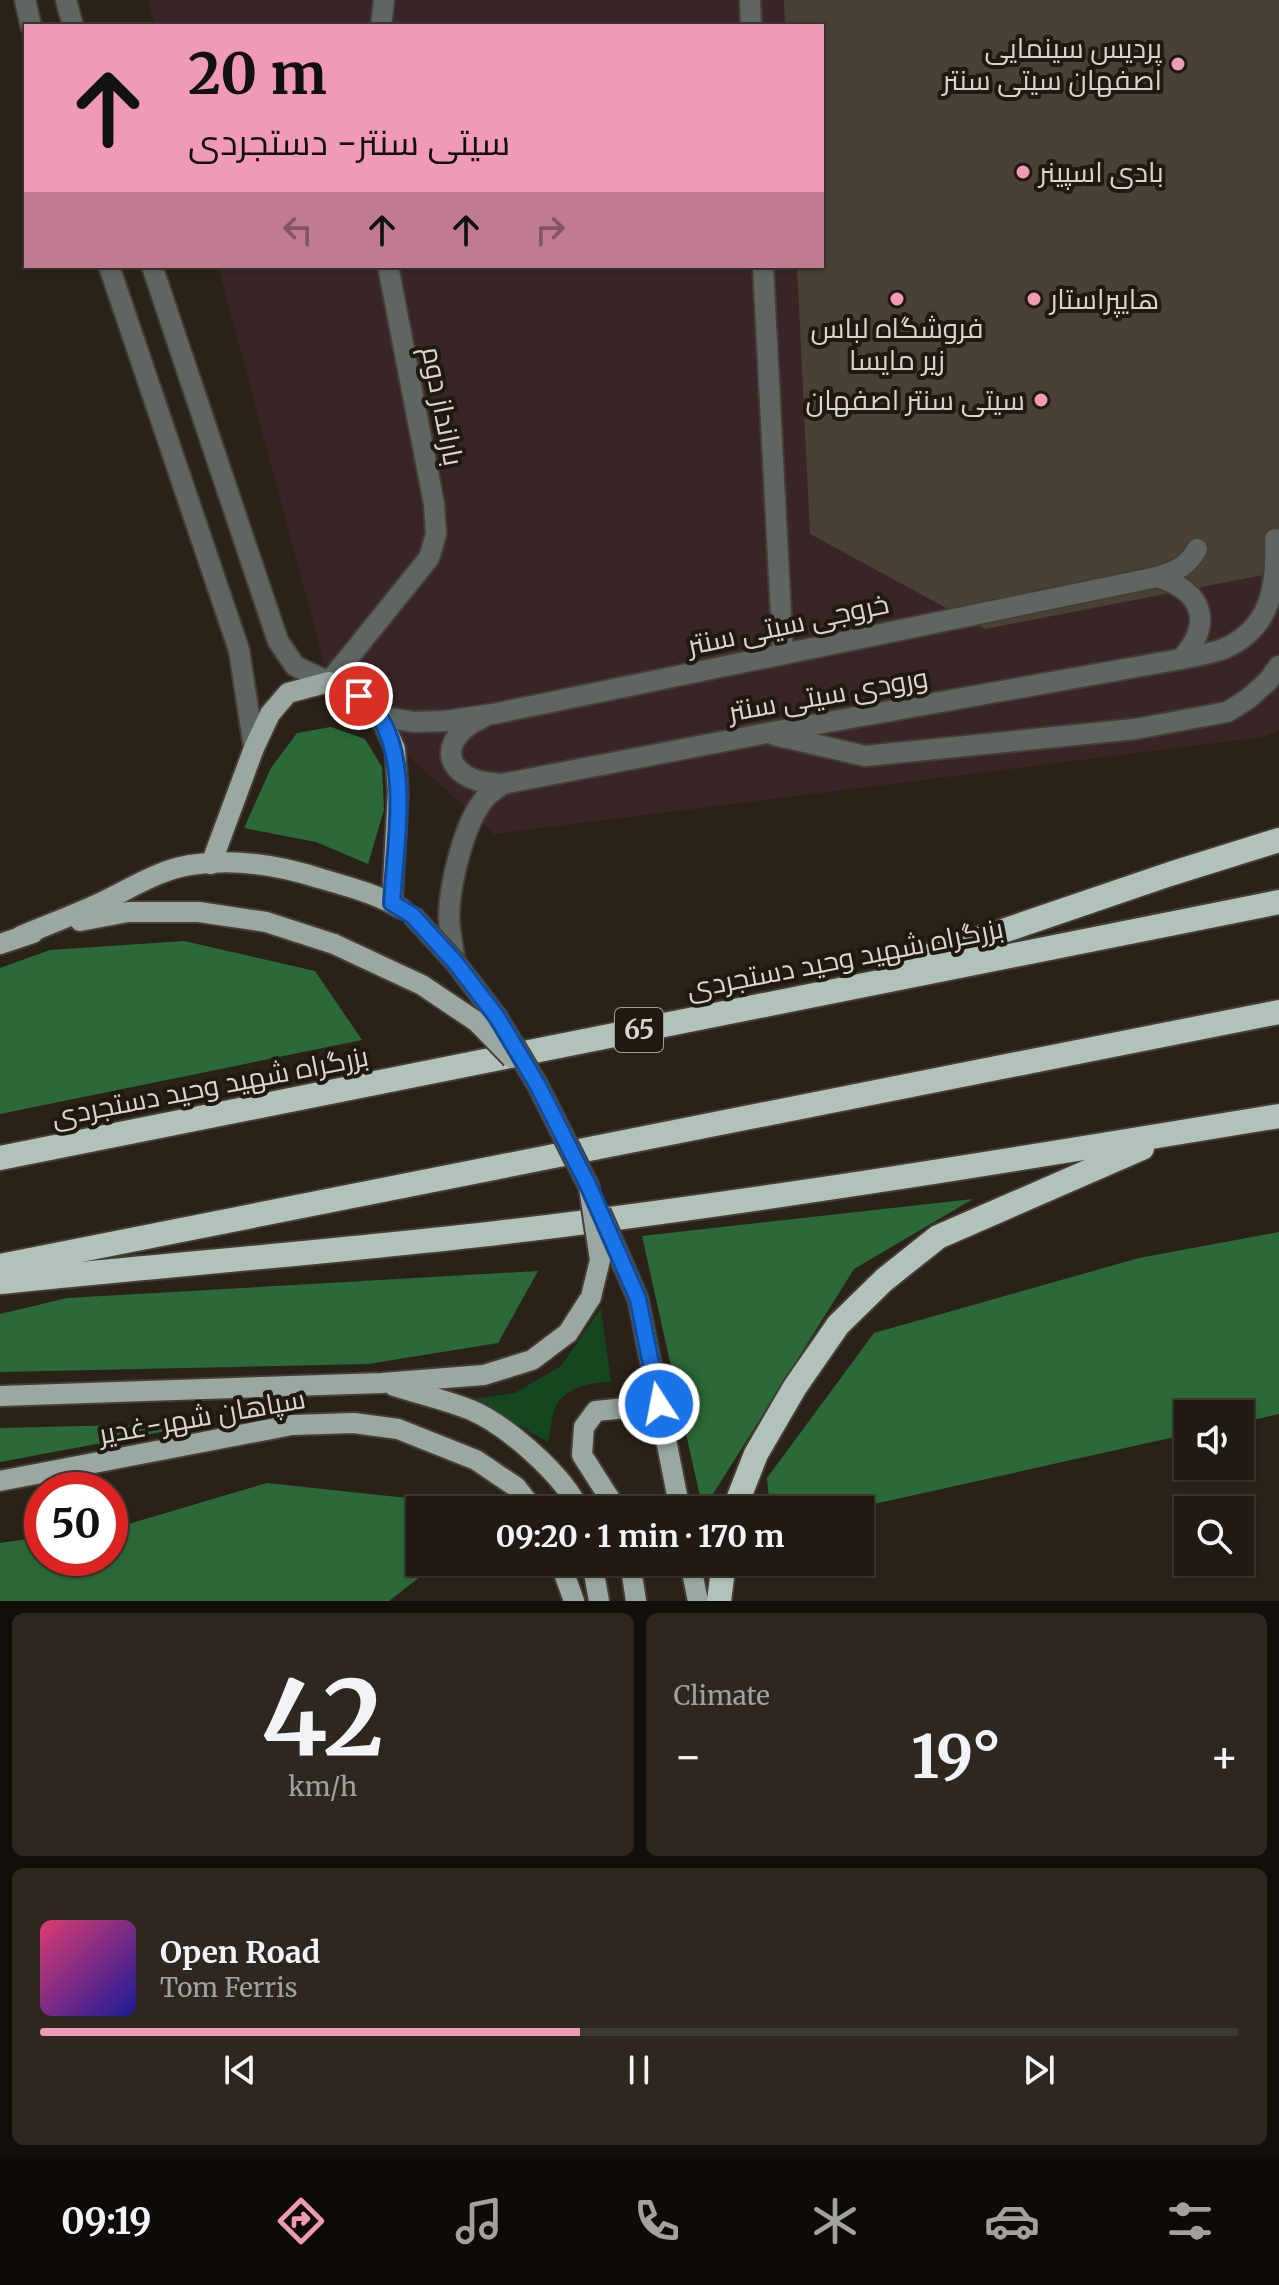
<!DOCTYPE html>
<meta charset="utf-8">
<style>
:root{--surface:#201a12;--page:#2d2720;--text:#f1f3f6;--muted:#a2a19f;--line:#3d3832;--accent:#f09ab6}
body{margin:0;font-family:Merriweather,Cairo,serif;background:var(--page);color:var(--text);height:100vh;display:flex;flex-direction:column;font-size:30px;white-space:nowrap}
*{box-sizing:border-box;margin:0}
p{font-size:26px;color:var(--muted)}
.icon{flex:none;width:44px;height:44px;fill:none;stroke:currentColor;stroke-width:2;stroke-linecap:round;stroke-linejoin:round}
.map{position:relative;height:1601px;overflow:hidden}
.panel{display:flex;flex-direction:column;gap:12px;padding:12px;background:#120e0a;flex:1}
.panel>*{flex:none}
.hud{position:absolute;left:24px;top:24px;width:800px;height:244px;border-radius:0px;box-shadow:0 2px 6px #0004,0 0 0 2px var(--line);background:#f09ab6;color:#111;overflow:hidden}
.controls{position:absolute;left:1174px;top:1400px;display:grid;gap:16px}
.controls a{display:grid;place-items:center;width:80px;height:80px;border-radius:0px;background:var(--surface);box-shadow:0 2px 6px #0004,0 0 0 2px var(--line);font-size:40px}
.speed{position:absolute;left:24px;top:1472px;display:flex;gap:16px;font-size:40px;font-weight:700;text-align:center}
.speed>*{display:grid;place-content:center;width:104px;height:104px;border-radius:50%;background:var(--surface);box-shadow:0 2px 6px #0004,0 0 0 2px var(--line);line-height:1}
.speed .limit{border:12px solid #d22;background:#fff;color:#111}
.pin{position:absolute;display:grid;place-items:center;width:68px;height:68px;color:#fff;margin:-34px;border:4px solid #fff;border-radius:50%;box-shadow:0 2px 8px #0007}
.me{position:absolute;width:88px;margin:-44px;rotate:349deg;stroke-linejoin:round;filter:drop-shadow(0 0 6px #0008)}
.turn{display:flex;align-items:center;gap:28px;height:168px;padding:0 32px;font-size:36px}
.turn .icon{width:104px;height:104px;stroke-width:2.5}
.turn b{display:block;font-size:56px;line-height:68px}
.lanes{display:flex;align-items:center;height:76px;padding:0 32px;background:#0003;justify-content:center;gap:40px;direction:ltr}
.lanes .off{opacity:.35}
.big{font-size:60px;font-weight:700;line-height:1.1}
.panel .tile{flex:1;display:flex;flex-direction:column;justify-content:center;gap:12px;min-width:0;padding:0 28px;border-radius:12px;background:var(--page)}
.panel .dial{align-items:center;gap:0}
.dial b{font-size:104px;line-height:1}
.song{display:flex;align-items:center;gap:24px}
.cover{width:96px;height:96px;border-radius:12px;background:linear-gradient(135deg,hsl(340 70% 55%),hsl(240 70% 35%))}
.played{height:8px;border-radius:4px;background:linear-gradient(90deg,var(--accent) 45%,var(--line) 45%)}
.keys{display:flex;justify-content:space-around;direction:ltr}
.heat{display:flex;justify-content:space-between;align-items:center;font-size:44px;direction:ltr}
.panel .tiles{flex:1;display:grid;gap:12px;grid-template-columns:1fr 1fr}
.tile:last-child{grid-column:span 2}
.trip{position:absolute;left:406px;top:1496px;width:468px;height:80px;border-radius:0px;background:var(--surface);box-shadow:0 2px 6px #0004,0 0 0 2px var(--line);font-weight:700;line-height:80px;text-align:center}
.menu{display:flex;height:128px;justify-content:space-around;align-items:center;background:#0d0a07;color:var(--muted)}
.menu .icon{width:56px;height:56px}
.menu .on{color:var(--accent)}
.menu b{font-size:36px;color:var(--text)}
.map>svg:first-child{display:block}
</style>
<div class="map">
<svg width="1279" height="1601" viewBox="0 0 1279 1601">
<rect width="100%" height="100%" fill="#2a2218"/>
<polygon fill="#392525" points="148,0 1279,0 1279,730 1263,737 494,834 329,682 218,266 822,266 822,26 155,26"/>
<path fill="#144720" d="M601 1308 611 1382C591 1382 562 1388 555 1409 551 1420 550 1432 548 1442L474 1399 515 1393 561 1366Z"/>
<g fill="#2b6a38">
<polygon points="331,727 365,739 382,767 384,810 368,864 316,842 244,828 271,768 297,733"/>
<polygon points="184,941 315,971 362,1040 0,1114 0,968 50,950"/>
<polygon points="973,1199 854,1269 703,1510 642,1236"/>
<polygon points="1279,1232 1279,1414 1240,1423 1240,1414 1188,1414 1188,1434 847,1510 770,1510 767,1478 874,1333 1139,1258"/>
<polygon points="538,1271 498,1343 368,1364 0,1372 0,1314 67,1298"/>
<polygon points="209,1423 0,1462 0,1428"/>
<polygon points="267,1483 491,1507 489,1510 420,1510 420,1562 439,1562 389,1601 0,1601 0,1543 42,1537 42,1558 110,1558 110,1527 125,1525"/>
</g>
<polygon fill="#494136" points="784,0 1279,0 1279,572 985,629 810,534 797,266 822,266 822,26 785,26"/>
<g fill="none" stroke-linecap="round" stroke-linejoin="round">
<g stroke="#463e35" stroke-width="24">
<g id="minor">
<polyline points="25,0 31,26"/>
<polyline points="66,0 73,26"/>
<polyline points="750,0 751,26"/>
<polyline points="381,26 384,0"/>
<polyline points="109,266 239,650 254,748"/>
<polyline points="152,266 278,641 295,666 329,682 429,558 436,534 434,504 388,266"/>
<polyline points="763,266 783,654"/>
<path d="M1157 577C1203 591 1214 623 1181 659"/>
<path d="M380 716 414 722 445 721 493 714 1157 577C1177 570 1186 568 1197 549"/>
<path d="M482 718C457 728 436 756 465 775 476 782 490 783 502 784"/>
<polyline points="774,735 865,756 1135,729 1227,712 1248,699 1268,681 1279,666"/>
<path d="M455 962C453 948 450 933 449 919 449 886 464 820 487 796 492 791 498 788 502 784L767 733 1181 659C1194 656 1210 654 1223 649 1272 628 1277 585 1275 539"/>
</g>
</g>
<g stroke="#463e35" stroke-width="24">
<g id="major">
<polyline points="211,864 254,748 270,714 288,693 329,682 359,696 380,716 395,749 398,792 392,903"/>
<polyline points="80,921 128,912 199,912 266,922 334,944"/>
<path d="M21 936C47 925 74 915 100 903 128 890 158 870 190 865 235 858 279 865 322 879 349 887 377 894 402 909"/>
<polyline points="0,944 33,933"/>
<polyline points="638,1299 680,1510"/>
<path d="M394 1386C419 1394 446 1400 471 1410 506 1425 564 1475 579 1510"/>
<polyline points="0,1396 382,1383 484,1375 532,1360 568,1333 591,1297"/>
<polyline points="0,1481 292,1425 354,1423 398,1429 476,1460 516,1487 534,1510"/>
<polyline points="617,1510 582,1455 584,1427 596,1411 626,1408 664,1431"/>
<polyline points="560,1562 574,1601"/>
<polyline points="592,1562 599,1601"/>
<polyline points="630,1562 636,1601"/>
<polyline points="690,1562 698,1601"/>
</g>
</g>
<g stroke="#463e35" stroke-width="28">
<g id="highway">
<polyline points="906,964 1170,874 1279,840"/>
<polyline points="0,1158 1279,902"/>
<polyline points="0,1266 1279,1012"/>
<path d="M0 1282C165 1265 332 1252 497 1233 758 1202 1019 1159 1279 1116"/>
<polyline points="734,1510 756,1454 795,1387 838,1325 884,1280 938,1237 1142,1148"/>
<polyline points="719,1601 724,1562"/>
</g>
</g>
<use href="#minor" stroke="#5f6662" stroke-width="20"/>
<use href="#major" stroke="#9aa8a1" stroke-width="20"/>
<use href="#highway" stroke="#b1c2ba" stroke-width="24"/>
<g stroke="#463e35" stroke-width="24" stroke-linecap="butt">
<g id="major-bridge">
<polyline points="412,915 455,962 497,1017 537,1084 589,1187 600,1260 591,1297"/>
<polyline points="334,944 422,985 477,1022 512,1058"/>
<polyline points="600,1212 638,1299"/>
</g>
</g>
<use href="#major-bridge" stroke="#9aa8a1" stroke-width="20"/>
</g>
<g fill="none" stroke-linecap="round" stroke-linejoin="round">
<g stroke="#114b97" stroke-width="20">
<path id="route" d="M359 696C366 703 376 710 381 719 410 769 395 847 392 903L412 915 455 962 497 1017 537 1084 589 1187 638 1299 659 1404"/>
</g>
<use href="#route" stroke="#1a73e8" stroke-width="14"/>
</g>
<g fill="#f09ab6" stroke="#20190f" stroke-width="3">
<circle cx="1178" cy="64" r="8"/>
<circle cx="1023" cy="172" r="8"/>
<circle cx="897" cy="299" r="8"/>
<circle cx="1034" cy="299" r="8"/>
<circle cx="1041" cy="400" r="8"/>
</g>
<g text-anchor="middle" stroke-width="8" stroke-linejoin="round" paint-order="stroke">
<rect fill="#20190f" stroke="#a29c94" stroke-width="2" x="615" y="1008" width="48" height="44" rx="6"/>
<g font-size="26" font-weight="bold" fill="#d9d4cd">
<text x="639" y="1039">65</text>
</g>
<g font-size="28" fill="#d9d4cd" stroke="#20190f" text-anchor="end">
<text x="1162" y="58">پردیس سینمایی<tspan x="1162" dy="32">اصفهان سیتی سنتر</tspan></text>
<text x="1039" y="182" text-anchor="start">بادی اسپینر</text>
<text x="1050" y="309" text-anchor="start">هایپراستار</text>
<text x="897" y="338" text-anchor="middle">فروشگاه لباس<tspan x="897" dy="32">زیر مایسا</tspan></text>
<text x="1025" y="410">سیتی سنتر اصفهان</text>
</g>
<g font-size="28" fill="#d9d4cd" stroke="#20190f">
<text transform="translate(443 406) rotate(79)" y="10">بارانداز دوم</text>
<text transform="translate(788 624) rotate(-12)" y="10">خروجی سیتی سنتر</text>
<text transform="translate(828 694) rotate(-10)" y="10">ورودی سیتی سنتر</text>
<text transform="translate(845 958) rotate(-11)" y="10">بزرگراه شهید وحید دستجردی</text>
<text transform="translate(210 1086) rotate(-11)" y="10">بزرگراه شهید وحید دستجردی</text>
<text transform="translate(202 1416) rotate(-10)" y="10">سپاهان شهر-غدیر</text>
</g>
</g>
</svg>
<div class="controls">
<a><svg class="icon" aria-label="sound" viewBox="0 0 24 24"><path d="M4 9h4l5-4v14l-5-4H4zM17 9q2 3 0 6"/></svg></a>
<a><svg class="icon" aria-label="search" viewBox="0 0 24 24"><circle cx="10" cy="10" r="6"/><path d="M15 15l6 6"/></svg></a>
</div>
<div class="speed"><div class="limit">50</div></div>
<div class="pin" style="left:359px;top:696px;background:#d93025"><svg class="icon" aria-label="arrive" viewBox="0 0 24 24"><path d="M6 21V4h12l-3 4 3 4H6"/></svg></div>
<svg class="me" style="left:659px;top:1404px" viewBox="-20 -20 40 40"><circle r="17" fill="#1a73e8" stroke="#fff" stroke-width="3"/><path d="M0-11L8 9 0 5-8 9z" fill="#fff"/></svg>
<div class="trip">09:20 · 1 min · 170 m</div>
<div class="hud">
<div class="turn"><svg class="icon" aria-label="ahead" viewBox="0 0 24 24"><path d="M12 20V5M6 11l6-6 6 6"/></svg><div><b>20 m</b>سیتی سنتر- دستجردی</div></div>
<div class="lanes"><svg class="icon off" aria-label="left" viewBox="0 0 24 24"><path d="M17 20v-9H6M10 6l-5 5 5 5"/></svg><svg class="icon" aria-label="ahead" viewBox="0 0 24 24"><path d="M12 20V5M6 11l6-6 6 6"/></svg><svg class="icon" aria-label="ahead" viewBox="0 0 24 24"><path d="M12 20V5M6 11l6-6 6 6"/></svg><svg class="icon off" aria-label="right" viewBox="0 0 24 24"><path d="M7 20v-9h11M14 6l5 5-5 5"/></svg></div>
</div>
</div>
<section class="panel">
<div class="tiles">
<div class="tile dial"><b>42</b><p>km/h</p></div>
<div class="tile"><p>Climate</p>
<div class="heat"><a>−</a><b class="big">19°</b><a>+</a></div>
</div>
<div class="tile">
<div class="song"><i class="cover"></i><div><b>Open Road</b><p>Tom Ferris</p></div></div>
<div class="played"></div>
<div class="keys"><svg class="icon" aria-label="previous" viewBox="0 0 24 24"><path d="M18 5L8 12l10 7zM5 5v14"/></svg><svg class="icon" aria-label="pause" viewBox="0 0 24 24"><path d="M8 5v14M16 5v14"/></svg><svg class="icon" aria-label="next" viewBox="0 0 24 24"><path d="M6 5l10 7-10 7zM19 5v14"/></svg></div>
</div>
</div>
</section>
<nav class="menu">
<b>09:19</b>
<svg class="icon on" aria-label="directions" viewBox="0 0 24 24"><path d="M12 3l9 9-9 9-9-9zM9 14v-3h6M13 9l2 2-2 2"/></svg>
<svg class="icon" aria-label="music" viewBox="0 0 24 24"><path d="M9 18V5l10-2v13"/><circle cx="6" cy="18" r="3"/><circle cx="16" cy="16" r="3"/></svg>
<svg class="icon" aria-label="phone" viewBox="0 0 24 24"><path d="M5 4h4l2 5-3 2q2 4 5 5l2-3 5 2v4C11 20 4 13 5 4z"/></svg>
<svg class="icon" aria-label="climate" viewBox="0 0 24 24"><path d="M12 3v18M4 7l16 10M4 17L20 7"/></svg>
<svg class="icon" aria-label="car" viewBox="0 0 24 24"><path d="M5 17H2v-5l4-1 3-4h7l3 4 3 1v5h-3M9 17h6M6 11h13"/><circle cx="7" cy="17" r="2"/><circle cx="17" cy="17" r="2"/></svg>
<svg class="icon" aria-label="filters" viewBox="0 0 24 24"><path d="M4 7h16M4 17h16"/><circle cx="9" cy="7" r="2"/><circle cx="15" cy="17" r="2"/></svg>
</nav>
